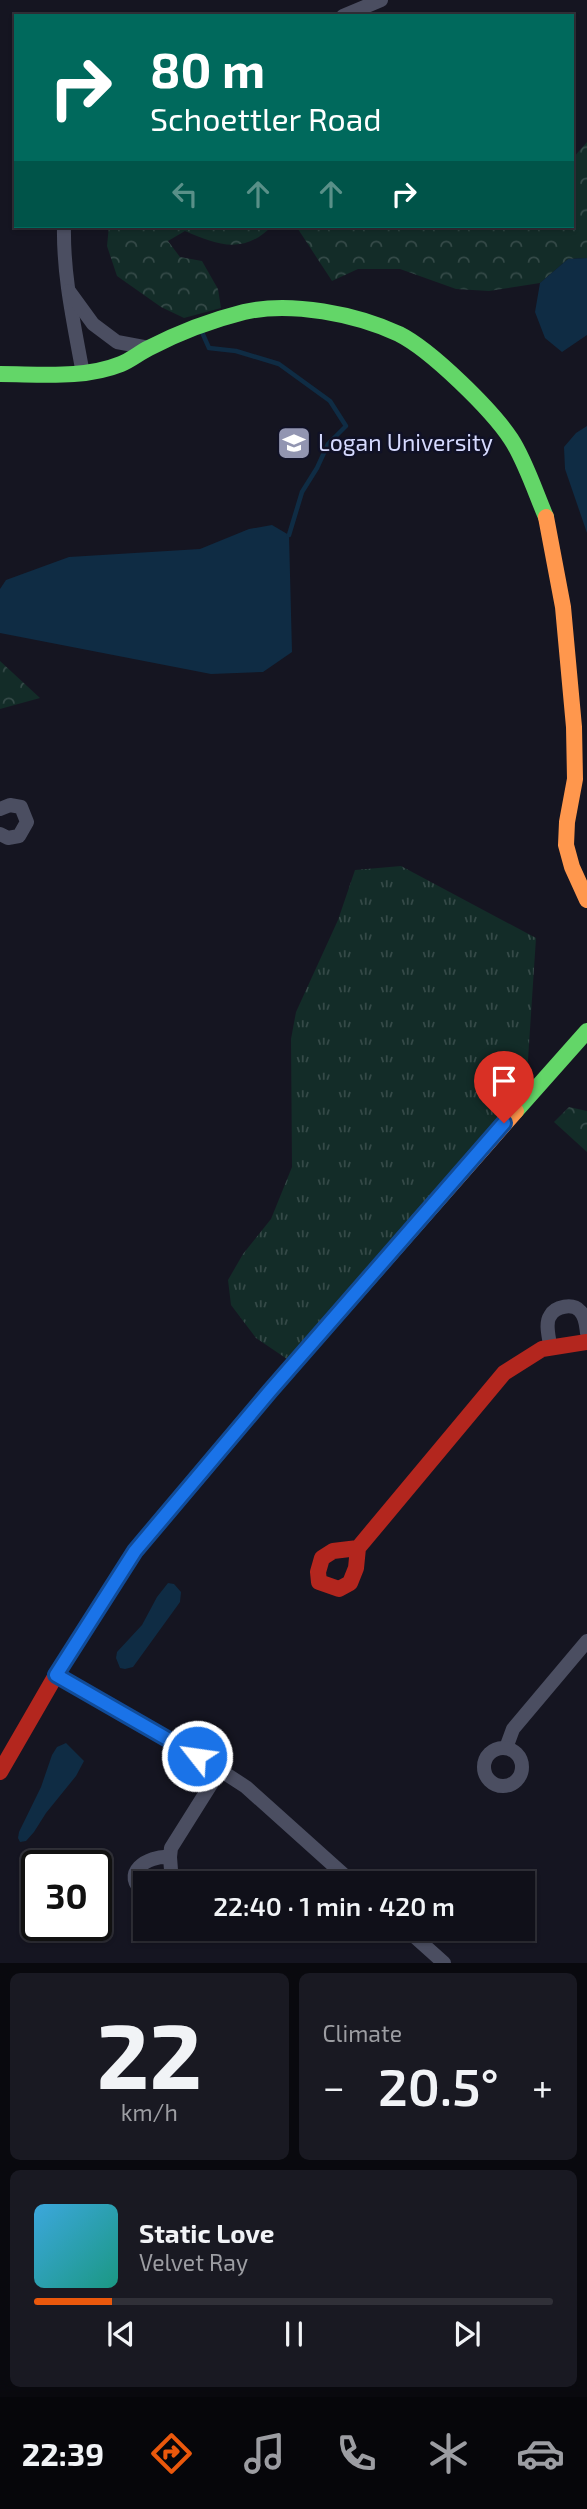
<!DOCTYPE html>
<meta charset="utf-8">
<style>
:root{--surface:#101019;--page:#191922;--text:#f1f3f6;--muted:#9c9da2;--line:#303038;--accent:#ea580c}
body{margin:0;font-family:"Exo 2",sans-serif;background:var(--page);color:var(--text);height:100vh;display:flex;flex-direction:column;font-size:26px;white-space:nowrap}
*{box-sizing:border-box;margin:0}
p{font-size:23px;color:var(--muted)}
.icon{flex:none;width:38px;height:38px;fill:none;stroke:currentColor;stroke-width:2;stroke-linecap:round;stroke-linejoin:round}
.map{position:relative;height:1963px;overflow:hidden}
.drawer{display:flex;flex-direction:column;gap:10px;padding:10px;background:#09090e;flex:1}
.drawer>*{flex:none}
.hud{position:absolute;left:14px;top:14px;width:560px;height:214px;border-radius:0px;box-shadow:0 2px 5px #0004,0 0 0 2px var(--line);background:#00695c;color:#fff;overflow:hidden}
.speed{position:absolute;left:21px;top:1850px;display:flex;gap:14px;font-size:35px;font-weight:700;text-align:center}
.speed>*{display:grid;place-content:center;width:91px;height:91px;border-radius:50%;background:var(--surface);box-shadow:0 2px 5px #0004,0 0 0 2px var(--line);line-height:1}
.speed .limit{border:4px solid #111;border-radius:10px;background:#fff;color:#111}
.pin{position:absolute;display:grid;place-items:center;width:60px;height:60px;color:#fff;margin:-72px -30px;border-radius:50% 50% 50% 0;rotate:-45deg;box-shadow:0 0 7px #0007}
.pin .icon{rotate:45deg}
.me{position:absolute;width:77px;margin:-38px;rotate:300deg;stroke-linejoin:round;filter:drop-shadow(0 0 5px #0008)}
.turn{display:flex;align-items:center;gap:24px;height:147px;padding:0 21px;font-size:32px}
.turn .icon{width:91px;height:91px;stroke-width:2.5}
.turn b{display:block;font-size:49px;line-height:60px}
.lanes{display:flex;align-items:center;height:66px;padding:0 21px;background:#0003;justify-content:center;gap:35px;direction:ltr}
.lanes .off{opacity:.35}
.big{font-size:52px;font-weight:600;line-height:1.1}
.drawer .card{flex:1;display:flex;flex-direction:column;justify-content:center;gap:10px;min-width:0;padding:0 24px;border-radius:10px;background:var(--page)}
.drawer .dial{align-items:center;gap:0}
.dial b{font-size:91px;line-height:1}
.song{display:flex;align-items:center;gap:21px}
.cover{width:84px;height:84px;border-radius:10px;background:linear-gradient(135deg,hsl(200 70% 55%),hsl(170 70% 35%))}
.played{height:7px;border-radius:4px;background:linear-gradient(90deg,var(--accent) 15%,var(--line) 15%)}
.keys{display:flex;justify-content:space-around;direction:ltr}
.heat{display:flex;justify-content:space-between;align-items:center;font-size:38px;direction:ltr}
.drawer .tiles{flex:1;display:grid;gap:10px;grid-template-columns:1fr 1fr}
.card:last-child{grid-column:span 2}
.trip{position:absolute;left:133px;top:1871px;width:402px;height:70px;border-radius:0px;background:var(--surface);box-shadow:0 2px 5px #0004,0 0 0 2px var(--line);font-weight:600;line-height:70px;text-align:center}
.tab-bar{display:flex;height:112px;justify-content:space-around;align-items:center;background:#06060a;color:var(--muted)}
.tab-bar .icon{width:49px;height:49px}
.tab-bar .on{color:var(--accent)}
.tab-bar b{font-size:32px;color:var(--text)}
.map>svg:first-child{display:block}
</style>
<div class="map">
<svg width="587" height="1963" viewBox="0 0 587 1963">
<defs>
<pattern id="grass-tufts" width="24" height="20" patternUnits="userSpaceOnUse" patternTransform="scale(1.75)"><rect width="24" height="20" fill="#132c28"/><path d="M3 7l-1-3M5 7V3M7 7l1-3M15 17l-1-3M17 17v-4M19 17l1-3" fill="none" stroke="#354a48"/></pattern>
<pattern id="forest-crowns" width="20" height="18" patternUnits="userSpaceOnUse" patternTransform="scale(1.75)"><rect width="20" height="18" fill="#132c28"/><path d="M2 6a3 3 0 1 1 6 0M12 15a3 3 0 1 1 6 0" fill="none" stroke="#354a48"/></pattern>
</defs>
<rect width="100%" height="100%" fill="#151521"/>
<polygon fill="url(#grass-tufts)" points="401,866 536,938 526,1090 287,1359 256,1338 231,1305 228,1280 243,1254 271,1219 292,1167 291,1039 296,1012 338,920 355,870"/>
<g fill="url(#forest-crowns)">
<polygon points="587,142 587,258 568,259 540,283 489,291 456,289 400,269 358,269 332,281 296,226 572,226 572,159"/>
<path d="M109 226H272C244 255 217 245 185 231L168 241 180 257 202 261 218 289 221 308 184 318 161 307 117 276 107 246Z"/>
<polygon points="0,661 40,698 0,709"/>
<polygon points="569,1107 587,1111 587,1152 554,1122"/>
</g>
<g fill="#0f2c44">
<polygon points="587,258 587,335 562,352 545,338 535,312 540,283 568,259"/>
<polygon points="587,426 587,533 565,469 564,447 576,433"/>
<polygon points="272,525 289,535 292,652 263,672 211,674 0,633 0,589 6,580 69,557 200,549 249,529"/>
<polygon points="168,1583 174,1584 181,1592 180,1602 133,1667 125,1669 120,1668 116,1658 117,1652 142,1625 157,1597"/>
<polygon points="66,1743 84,1761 76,1776 46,1813 34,1832 26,1841 20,1842 18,1838 19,1832 41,1787 52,1755 57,1747"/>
</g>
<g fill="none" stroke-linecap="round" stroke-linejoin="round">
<polyline stroke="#0f2c44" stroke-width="4.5" points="201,330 209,348 236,351 279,364 330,401 346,426 328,444 317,468 302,492 289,535"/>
<g stroke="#4b4e61" stroke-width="14">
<polyline points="343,16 381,0"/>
<path d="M64 226C63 276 74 324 83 374"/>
<polyline points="69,291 93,324 117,342 149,348"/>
<polyline points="0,809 10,805 21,807 27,822 19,836 8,838 0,834"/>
<path d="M550 1345C549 1337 545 1323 550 1316 555 1306 573 1303 580 1311 586 1317 586 1325 587 1333"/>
<polyline points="56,1675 220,1770 246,1787 353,1883"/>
<polyline points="506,1748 513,1729 587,1641"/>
<circle cx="503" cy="1767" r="19"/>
<polyline points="170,1857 171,1848 220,1770"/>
<path d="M145 1893C119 1874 147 1855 170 1857L172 1883"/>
<polyline points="405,1928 444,1963"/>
</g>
<g stroke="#63d668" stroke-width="16">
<path d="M0 374C40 374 84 379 121 364 131 360 139 353 149 348 178 333 212 320 244 312 291 301 356 314 399 334 431 350 492 410 511 439 525 460 536 494 546 517"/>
<polyline points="516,1111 587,1031"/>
</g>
<g stroke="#ff974d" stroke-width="16">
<polyline points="546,517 563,607 574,727 575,779 567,822 566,845 572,867 587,900"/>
<polyline points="197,1478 270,1391 516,1111"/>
</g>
<g stroke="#b3261e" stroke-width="16">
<polyline points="358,1548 356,1568 350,1583 339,1589 319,1582 318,1572 322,1558 333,1551 358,1548 504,1373 542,1349 587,1342"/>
<polyline points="0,1772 56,1675 135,1551 197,1478"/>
</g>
</g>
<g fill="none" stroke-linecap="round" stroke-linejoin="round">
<g stroke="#114b97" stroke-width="18">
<polyline id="route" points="197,1756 56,1675 135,1551 270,1391 504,1123"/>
</g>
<use href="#route" stroke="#1a73e8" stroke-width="12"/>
</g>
<defs>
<g id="university-square" transform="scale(1.75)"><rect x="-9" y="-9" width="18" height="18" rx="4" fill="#9295b1" stroke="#101126"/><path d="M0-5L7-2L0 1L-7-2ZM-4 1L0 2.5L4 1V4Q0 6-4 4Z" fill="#fff"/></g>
</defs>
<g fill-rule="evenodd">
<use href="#university-square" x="294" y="443"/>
</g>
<g text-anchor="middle" stroke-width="5" stroke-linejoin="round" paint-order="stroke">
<g font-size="23" fill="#d6dafe" stroke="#101126" text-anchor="start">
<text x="318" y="451">Logan University</text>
</g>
</g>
</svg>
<div class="speed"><div class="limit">30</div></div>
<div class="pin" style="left:504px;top:1123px;background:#d93025"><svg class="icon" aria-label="arrive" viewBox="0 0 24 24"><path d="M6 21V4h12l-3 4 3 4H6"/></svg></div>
<svg class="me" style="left:197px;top:1756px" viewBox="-20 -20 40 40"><circle r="17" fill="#1a73e8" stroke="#fff" stroke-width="3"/><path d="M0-11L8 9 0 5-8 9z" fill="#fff"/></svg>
<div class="trip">22:40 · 1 min · 420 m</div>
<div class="hud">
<div class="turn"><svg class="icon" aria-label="right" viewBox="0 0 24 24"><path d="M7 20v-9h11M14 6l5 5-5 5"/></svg><div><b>80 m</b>Schoettler Road</div></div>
<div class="lanes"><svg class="icon off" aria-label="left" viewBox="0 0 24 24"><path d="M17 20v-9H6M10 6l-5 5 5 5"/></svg><svg class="icon off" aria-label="ahead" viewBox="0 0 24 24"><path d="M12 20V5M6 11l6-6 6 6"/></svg><svg class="icon off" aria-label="ahead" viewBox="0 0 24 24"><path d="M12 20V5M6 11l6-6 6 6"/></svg><svg class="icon" aria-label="right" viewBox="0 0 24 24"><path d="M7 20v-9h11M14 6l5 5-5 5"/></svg></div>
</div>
</div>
<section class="drawer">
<div class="tiles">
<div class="card dial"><b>22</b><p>km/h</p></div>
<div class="card"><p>Climate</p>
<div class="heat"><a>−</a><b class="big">20.5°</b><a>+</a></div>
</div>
<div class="card">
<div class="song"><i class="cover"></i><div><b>Static Love</b><p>Velvet Ray</p></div></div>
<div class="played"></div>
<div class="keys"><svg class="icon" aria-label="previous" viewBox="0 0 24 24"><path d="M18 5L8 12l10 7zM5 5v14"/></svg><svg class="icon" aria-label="pause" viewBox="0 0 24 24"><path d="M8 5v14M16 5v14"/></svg><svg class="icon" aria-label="next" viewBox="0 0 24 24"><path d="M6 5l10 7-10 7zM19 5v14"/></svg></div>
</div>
</div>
</section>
<nav class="tab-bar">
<b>22:39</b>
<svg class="icon on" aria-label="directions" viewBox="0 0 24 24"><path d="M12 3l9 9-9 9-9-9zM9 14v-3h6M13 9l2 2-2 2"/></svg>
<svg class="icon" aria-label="music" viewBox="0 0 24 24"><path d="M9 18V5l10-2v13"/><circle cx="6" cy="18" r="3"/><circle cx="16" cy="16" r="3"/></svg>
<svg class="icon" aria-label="phone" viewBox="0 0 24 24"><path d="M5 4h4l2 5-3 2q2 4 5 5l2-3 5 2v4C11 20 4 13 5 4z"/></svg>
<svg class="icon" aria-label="climate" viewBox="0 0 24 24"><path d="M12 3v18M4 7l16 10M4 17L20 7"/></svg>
<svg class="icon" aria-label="car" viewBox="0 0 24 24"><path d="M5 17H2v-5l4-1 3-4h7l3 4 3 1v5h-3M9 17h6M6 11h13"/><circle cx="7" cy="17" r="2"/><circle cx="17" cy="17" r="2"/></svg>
</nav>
